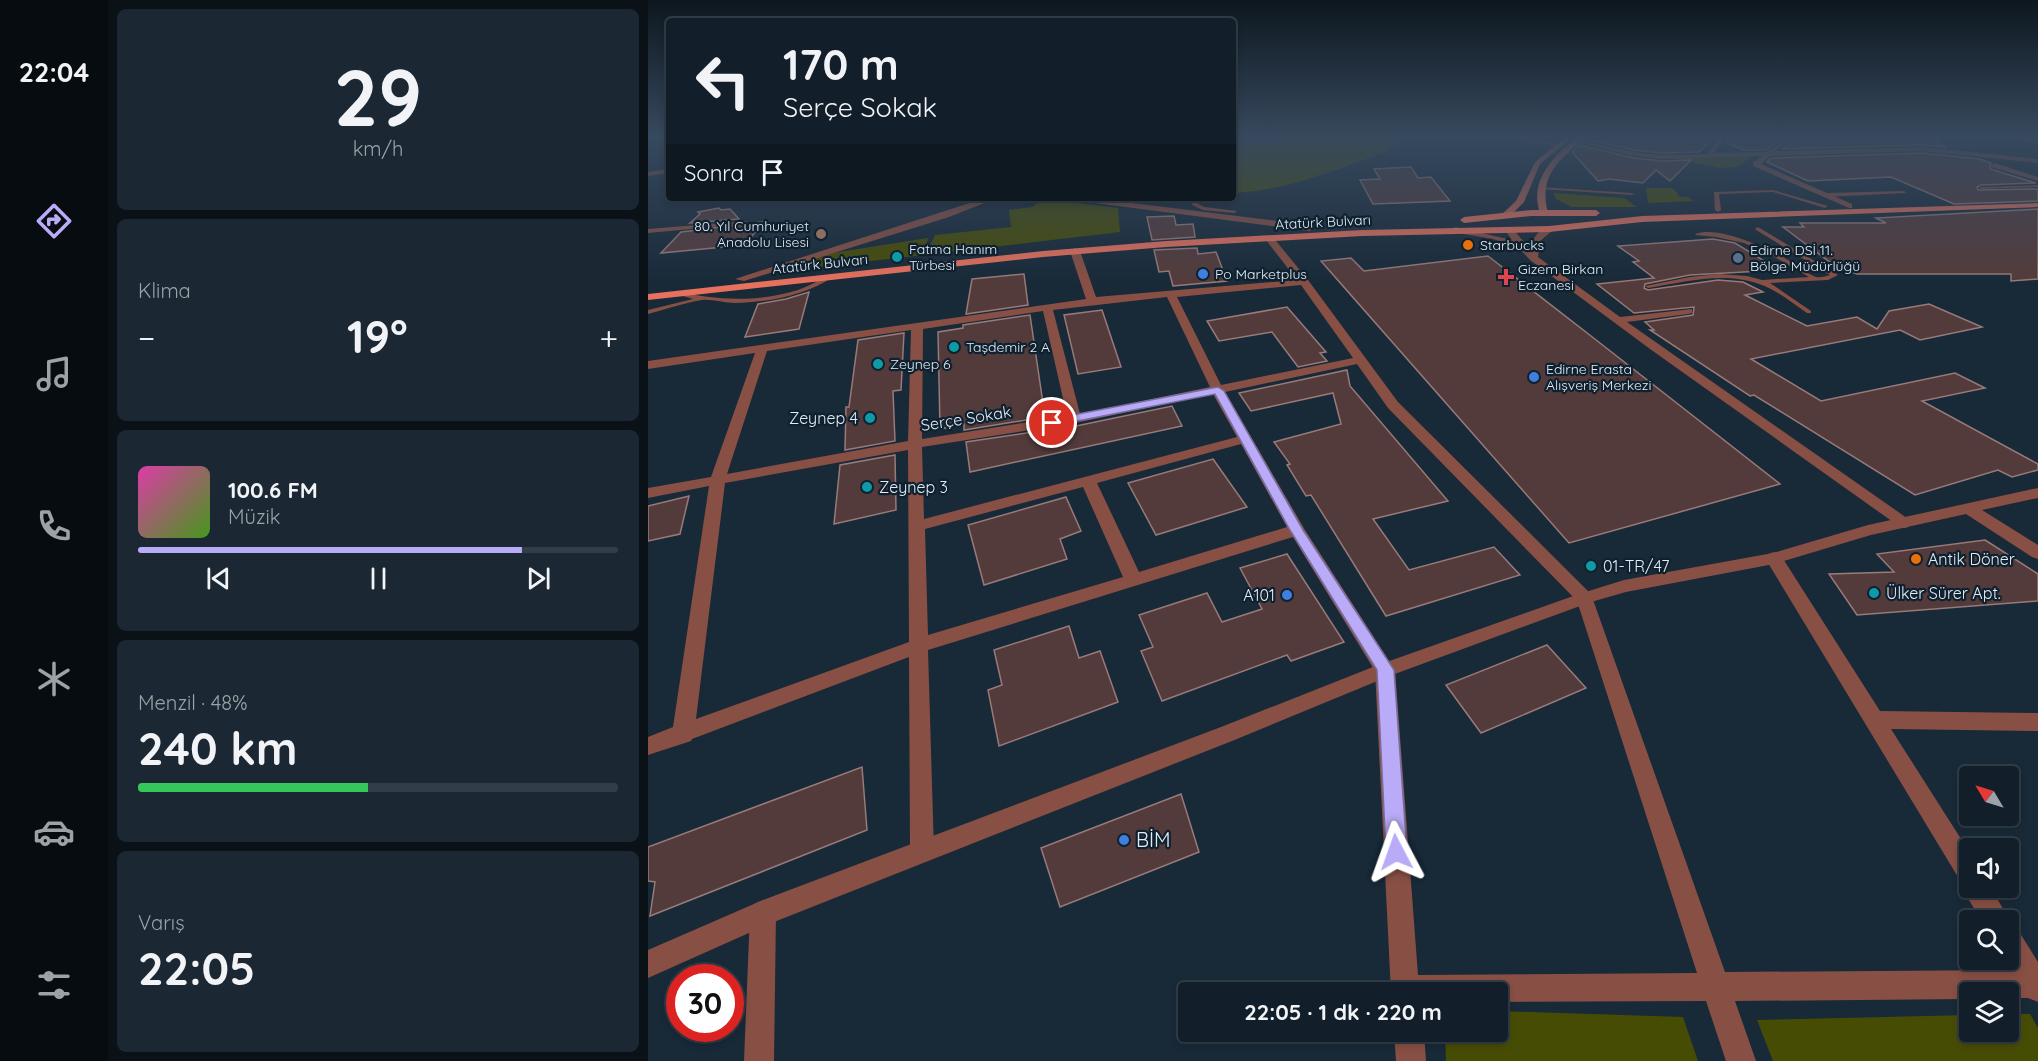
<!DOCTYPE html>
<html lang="tr">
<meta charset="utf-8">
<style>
:root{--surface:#121f2a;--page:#1b2732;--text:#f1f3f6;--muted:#9ca2a8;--line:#313d47;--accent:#b9abf7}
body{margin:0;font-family:Quicksand,sans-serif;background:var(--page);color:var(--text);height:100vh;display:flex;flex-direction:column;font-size:22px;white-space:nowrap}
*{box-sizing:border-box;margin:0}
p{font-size:20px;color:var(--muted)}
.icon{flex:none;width:33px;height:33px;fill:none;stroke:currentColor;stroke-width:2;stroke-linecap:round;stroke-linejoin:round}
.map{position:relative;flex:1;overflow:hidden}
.side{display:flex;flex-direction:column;gap:9px;padding:9px;background:#0a1117;width:540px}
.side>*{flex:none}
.banner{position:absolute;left:18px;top:18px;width:570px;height:183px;border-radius:6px;box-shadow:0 3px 9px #0003,0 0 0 2px var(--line);background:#121f2a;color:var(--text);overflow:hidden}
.needle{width:39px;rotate:308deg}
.tools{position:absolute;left:1311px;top:766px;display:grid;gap:12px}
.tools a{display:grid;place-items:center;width:60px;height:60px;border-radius:6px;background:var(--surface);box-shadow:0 3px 9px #0003,0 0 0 2px var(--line);font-size:30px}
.speed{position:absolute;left:18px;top:964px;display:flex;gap:12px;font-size:30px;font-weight:700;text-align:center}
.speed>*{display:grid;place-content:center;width:78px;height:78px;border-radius:50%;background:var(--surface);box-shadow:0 3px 9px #0003,0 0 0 2px var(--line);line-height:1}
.speed .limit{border:9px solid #d22;background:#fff;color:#111}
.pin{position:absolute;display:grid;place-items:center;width:51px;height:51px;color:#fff;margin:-26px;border:3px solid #fff;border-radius:50%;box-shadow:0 2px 6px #0007}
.me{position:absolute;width:66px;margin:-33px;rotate:356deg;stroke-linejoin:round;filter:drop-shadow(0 0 4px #0008)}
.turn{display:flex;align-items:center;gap:21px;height:126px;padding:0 18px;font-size:27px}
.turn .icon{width:78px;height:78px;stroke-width:2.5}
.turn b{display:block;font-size:42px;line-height:51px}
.then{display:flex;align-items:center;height:57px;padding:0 18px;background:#0003;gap:12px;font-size:22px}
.big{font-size:45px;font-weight:700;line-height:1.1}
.side .tile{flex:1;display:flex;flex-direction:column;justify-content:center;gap:9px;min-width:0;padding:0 21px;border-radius:9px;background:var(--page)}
.side .dial{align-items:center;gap:0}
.dial b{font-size:78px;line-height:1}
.song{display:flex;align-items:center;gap:18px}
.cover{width:72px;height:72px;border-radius:9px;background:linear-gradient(135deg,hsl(320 70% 55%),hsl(100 70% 35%))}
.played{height:6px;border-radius:3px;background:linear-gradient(90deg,var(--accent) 80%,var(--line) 80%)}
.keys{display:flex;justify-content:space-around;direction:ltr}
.heat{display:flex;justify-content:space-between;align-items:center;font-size:33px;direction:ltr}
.charge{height:9px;border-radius:4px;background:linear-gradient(90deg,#34c759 48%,var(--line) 0)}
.trip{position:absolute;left:530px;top:982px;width:330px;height:60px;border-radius:6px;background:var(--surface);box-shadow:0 3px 9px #0003,0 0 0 2px var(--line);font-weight:700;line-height:60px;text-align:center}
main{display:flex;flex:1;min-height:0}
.tabs{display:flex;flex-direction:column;width:108px;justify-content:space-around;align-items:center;background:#070c11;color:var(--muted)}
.tabs .icon{width:42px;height:42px}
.tabs .current{color:var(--accent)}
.tabs b{font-size:27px;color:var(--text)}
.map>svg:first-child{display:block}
</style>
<main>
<nav class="tabs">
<b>22:04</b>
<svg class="icon current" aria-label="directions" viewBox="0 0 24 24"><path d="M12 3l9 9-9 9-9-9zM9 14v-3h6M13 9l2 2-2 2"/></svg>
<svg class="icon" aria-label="music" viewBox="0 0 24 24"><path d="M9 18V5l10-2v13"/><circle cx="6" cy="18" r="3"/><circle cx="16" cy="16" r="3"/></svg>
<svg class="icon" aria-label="phone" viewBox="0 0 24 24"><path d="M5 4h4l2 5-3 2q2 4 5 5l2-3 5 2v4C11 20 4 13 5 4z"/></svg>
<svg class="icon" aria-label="climate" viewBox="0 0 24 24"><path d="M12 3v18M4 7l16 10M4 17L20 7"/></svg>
<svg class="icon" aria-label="car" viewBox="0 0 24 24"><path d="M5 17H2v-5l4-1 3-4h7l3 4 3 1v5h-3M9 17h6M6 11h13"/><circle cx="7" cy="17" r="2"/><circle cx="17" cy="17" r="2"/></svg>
<svg class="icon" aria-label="filters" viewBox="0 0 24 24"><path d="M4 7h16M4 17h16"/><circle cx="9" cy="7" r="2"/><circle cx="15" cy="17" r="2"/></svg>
</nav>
<section class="side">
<div class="tile dial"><b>29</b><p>km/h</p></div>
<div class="tile"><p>Klima</p>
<div class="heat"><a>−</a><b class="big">19°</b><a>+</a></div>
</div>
<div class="tile">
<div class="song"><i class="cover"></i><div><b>100.6 FM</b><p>Müzik</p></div></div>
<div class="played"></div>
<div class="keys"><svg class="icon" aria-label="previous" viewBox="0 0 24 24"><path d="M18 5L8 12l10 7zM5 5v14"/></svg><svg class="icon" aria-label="pause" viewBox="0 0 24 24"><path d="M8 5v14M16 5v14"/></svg><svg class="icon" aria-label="next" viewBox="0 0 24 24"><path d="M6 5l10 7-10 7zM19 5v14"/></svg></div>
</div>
<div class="tile"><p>Menzil · 48%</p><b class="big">240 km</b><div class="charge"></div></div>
<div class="tile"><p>Varış</p><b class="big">22:05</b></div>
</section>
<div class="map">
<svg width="1390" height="1061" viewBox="0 0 1390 1061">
<rect width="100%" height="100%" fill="#182938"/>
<g fill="#474c05">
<path d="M602 136H746L751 141 740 151C689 169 640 191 585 193V141Z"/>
<polygon points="1105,156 1090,167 1071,168 1018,157"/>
<polygon points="998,188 1025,188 1032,197 1040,197 1046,201 1000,203"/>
<polygon points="906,193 976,198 989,207 924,207 908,199"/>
<polygon points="395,199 470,208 472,232 277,255 287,235 363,227 361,210 384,207"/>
<polygon points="280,238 276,255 132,271 184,253"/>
<polygon points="849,1011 1035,1017 1050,1061 798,1061 797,1032 849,1032"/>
<polygon points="1361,1014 1382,1014 1390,1028 1390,1061 1125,1061 1109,1020 1321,1015 1322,1032 1360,1032"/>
</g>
<g fill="#543b3b" stroke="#977a79" stroke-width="1.5">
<polygon points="940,136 1022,136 1063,141 1051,152 1014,153 986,150 938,139"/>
<polygon points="1080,136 1114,136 1136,138 1118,150 1095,150 1077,142"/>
<polygon points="1152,136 1291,138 1290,144 1299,147 1274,145 1135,149"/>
<polygon points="931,145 986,158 1014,161 1043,160 1022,181 1008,170 995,183 961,179 950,181 924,152"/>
<polygon points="1274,153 1332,159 1343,163 1342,169 1388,183 1333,185 1329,187 1330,190 1390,189 1390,201 1306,204 1243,177 1160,181 1119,162 1123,158"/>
<polygon points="763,167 770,178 783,177 802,201 725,204 712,180 732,179 726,169"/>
<polygon points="71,208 73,210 82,209 91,219 42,223 52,214 50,212"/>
<polygon points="1390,209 1390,279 1363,281 1363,274 1209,274 1187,266 1135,227 1156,227 1152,223 1238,223 1228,218"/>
<polygon points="526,216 528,225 545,224 547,237 504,240 499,217"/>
<polygon points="115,222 97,245 13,253 33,232"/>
<polygon points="1065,239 1087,243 1131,270 1042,275 997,284 996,288 1000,290 1070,280 1095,282 1115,292 1097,295 1159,326 1209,317 1229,329 1241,311 1281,304 1334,327 1272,340 1252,330 1103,359 1173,401 1307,373 1337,388 1274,401 1390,464 1390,470 1364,477 1350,470 1267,495 1106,395 1102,396 1002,330 1006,330 997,322 1045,315 1046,307 986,313 949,284 1006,278 985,262 991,261 970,246"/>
<polygon points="549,248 550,254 568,252 579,281 525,286 521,271 511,272 506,250"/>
<polygon points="840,256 952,343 1132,484 921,543 673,261 703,258 716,271"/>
<polygon points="376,274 380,305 318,314 324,279"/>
<polygon points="161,292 151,329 97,337 110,304 138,299"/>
<polygon points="639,307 678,352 672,353 679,361 650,367 624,332 571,341 559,321"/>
<polygon points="454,310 473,367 430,374 416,315"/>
<polygon points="382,315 397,417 316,430 316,424 292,429 290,332 315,328 315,325"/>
<polygon points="256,333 253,390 245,391 247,441 197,450 198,407 201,407 210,340"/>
<polygon points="699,370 702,386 800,501 725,519 761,570 846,547 872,575 738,616 663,495 658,496 639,465 642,464 626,442 693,424 685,393 603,411 591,393"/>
<polygon points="524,406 534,426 322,472 318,442 399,430 399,432"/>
<polygon points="247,455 248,510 186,524 192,465"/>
<polygon points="565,459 599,507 508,535 480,483"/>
<polygon points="41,496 32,534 0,541 0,506"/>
<polygon points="418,497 433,531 412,539 419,559 336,585 320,525"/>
<polygon points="1337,540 1390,574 1390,601 1209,615 1181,574 1246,572 1229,554"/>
<polygon points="639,554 696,642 643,661 639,655 514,701 493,651 505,647 491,615 559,593 574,622 614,609 592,568"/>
<polygon points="421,626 431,658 452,651 470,702 351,746 340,690 354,685 346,650"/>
<polygon points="899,645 938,688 833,733 798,685"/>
<polygon points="214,767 219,830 2,916 7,882 0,881 0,847"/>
<polygon points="533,794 551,852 412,907 393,848"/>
</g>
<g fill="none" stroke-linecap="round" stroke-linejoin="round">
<g fill="#884f44" fill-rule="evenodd">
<polygon points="1390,185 1390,187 1333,189 1331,188 1333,187"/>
<polygon points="891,187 984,193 986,194 984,195 893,189"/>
<polygon points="1125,190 1180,206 1177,208 1125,192 1071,194 1073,210 1070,212 1067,210 1066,192"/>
<polygon points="1256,191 1258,193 1177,197 1174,195 1177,193"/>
<polygon points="544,198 550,198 549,203 556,207 589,211 586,213 555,210 544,205"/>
<polygon points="98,221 99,222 96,224 0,233 0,229"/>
<path d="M1110 227 1190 275 1180 280 1122 283 1163 311V313H1159C1144 303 1129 290 1111 284 1076 271 1036 282 1000 288L997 286 1042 277 1071 274 1099 276 1114 280 1161 277 1123 255 1096 243 1068 237 1048 235 1047 234C1070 225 1119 248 1140 260 1149 265 1159 274 1168 277 1173 278 1178 276 1182 275L1108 230 1107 229Z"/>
<path d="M183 274 185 275V277C156 296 121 302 87 303 76 303 64 299 54 300 40 302 15 310 0 314V310L45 299 28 294V292L30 291C68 301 111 302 150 290 162 286 172 279 183 274Z"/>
</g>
<g fill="#884f44" fill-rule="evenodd">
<polygon points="0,136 13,136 0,139"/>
<polygon points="852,136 866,136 914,145 911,147"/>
<polygon points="1072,136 1078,136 1066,153 1119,152 1143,136 1150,136 1127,151 1274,147 1390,159 1390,163 1274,151 1122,156 1113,164 1204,204 1204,208 1201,208 1105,166 1105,162 1114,156 1014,159 986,156 924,141 927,139 986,152 1014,155 1059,154"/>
<polygon points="1360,136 1390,140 1390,144 1361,137"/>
<polygon points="1346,163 1390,177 1390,181 1343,167"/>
<polygon points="21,169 21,173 0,176 0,172"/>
<polygon points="337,198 349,198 301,217 96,281 87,279"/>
<polygon points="420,198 443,198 662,225 666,228 662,231 424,200"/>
<path d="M807 227 864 240 857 230 864 228 882 249C884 238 893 226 904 227V231L892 241 890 257 972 317 1044 309V313L1040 314 979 322 1266 523 1258 528 1252 527 1002 349 882 260 871 248 845 239 804 232 803 230Z"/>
<path d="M618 236H624L660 280 750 402 943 594 1077 972 1363 970 1357 960H1360V927L1370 930 1390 962V1002L1380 998H1360V993H1322V999L1087 1001 1108 1061H1078L1058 1001 849 1002V993H743L727 671 645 537 280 650 286 851 283 859 274 863 265 859 262 851 261 657 44 739 43 741 0 755V737L25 727 61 486 0 498V488L63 477 107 353 0 369V361L438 299 422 251 427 248 432 251 448 297 649 280 618 240ZM653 285 705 358 573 385 529 297ZM519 297 562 387 432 414 405 310ZM395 311 419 416 274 439 275 329ZM263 330 260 441 79 474 119 351ZM709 364 740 408 929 601 1049 973 770 975 747 670 657 530 577 392ZM565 394 589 437 276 519 274 447 427 423ZM593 444 639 527 491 572 449 483ZM260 450 261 642 48 719 77 483ZM435 487 475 577 280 635 277 529Z"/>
<polygon points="1126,552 1132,554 1232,711 1390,713 1390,731 1243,729 1322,853 1322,888 1343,888 1362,921 1360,925 1360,921 1334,921 1319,897 1316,887 1117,558 1120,554"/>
<polygon points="115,900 124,904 128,913 126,1061 96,1061 102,913 106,904"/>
<polygon points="746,1032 776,1032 778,1061 748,1061"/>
</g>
<polygon fill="#884f44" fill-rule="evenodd" points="1390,488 1390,498 1334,510 1390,545 1390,559 1384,557 1318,514 1223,535 1126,564 978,592 943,602 744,675 589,739 121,924 0,978 0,950 115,900 573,727 730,665 931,594 976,580 1125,553 1220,525"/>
<g fill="#be6353" fill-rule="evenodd">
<polygon points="919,136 926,136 892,164 876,202 860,218 854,218 854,214 868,201 887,162"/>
<path d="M931 136H938C912 161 890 173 900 213L893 215C879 181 906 155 931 136Z"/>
</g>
<g fill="#e8715d" fill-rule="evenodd">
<polygon points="1390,203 1390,207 994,222 901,232 714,236 518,247 395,257 0,300 0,294 395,251 518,241 714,230 901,226 994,216"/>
<polygon points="883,210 948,210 952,213 948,216 883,216 816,223 812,220 816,217"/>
</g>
</g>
<linearGradient id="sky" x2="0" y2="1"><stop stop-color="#0d171f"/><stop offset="0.48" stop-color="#37495e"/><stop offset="1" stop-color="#37495e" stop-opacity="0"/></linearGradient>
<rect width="1390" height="284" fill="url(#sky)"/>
<polygon fill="#b9abf7" stroke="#786fa1" stroke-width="1.5" points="570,387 576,391 655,530 746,670 759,852 756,859 748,862 741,859 738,852 729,670 642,530 567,394 404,426 399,423 404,419"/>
<circle fill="#8d6e63" stroke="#0f202e" stroke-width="2" cx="173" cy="234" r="6"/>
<g fill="#e8710a" stroke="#0f202e" stroke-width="2">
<circle cx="820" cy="245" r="6"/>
<circle cx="1268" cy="559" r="6"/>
</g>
<g fill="#0f9aa8" stroke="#0f202e" stroke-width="2">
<circle cx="249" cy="257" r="6"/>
<circle cx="306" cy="347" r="6"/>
<circle cx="230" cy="364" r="6"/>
<circle cx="222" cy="418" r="6"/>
<circle cx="219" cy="487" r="6"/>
<circle cx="943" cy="566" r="6"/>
<circle cx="1226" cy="593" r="6"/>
</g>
<circle fill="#5c6f8a" stroke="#0f202e" stroke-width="2" cx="1090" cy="258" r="6"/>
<g fill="#3f7fe0" stroke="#0f202e" stroke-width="2">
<circle cx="555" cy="274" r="6"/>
<circle cx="886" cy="377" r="6"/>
<circle cx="639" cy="595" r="6"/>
<circle cx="476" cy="840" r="6"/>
</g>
<path fill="#e0444e" stroke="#0f202e" stroke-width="2" d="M855 268h6v6h6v6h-6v6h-6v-6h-6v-6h6z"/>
<g text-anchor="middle" stroke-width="4.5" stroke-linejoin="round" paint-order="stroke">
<g font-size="14" fill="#e1ecf6" stroke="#0f202e">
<text transform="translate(675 222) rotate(-3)" y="5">Atatürk Bulvarı</text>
<text transform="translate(172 264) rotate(-6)" y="5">Atatürk Bulvarı</text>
</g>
<g font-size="14" fill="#e1ecf6" stroke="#0f202e" text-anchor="start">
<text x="161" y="231" text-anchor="end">80. Yıl Cumhuriyet<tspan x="161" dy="16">Anadolu Lisesi</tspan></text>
<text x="832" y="250">Starbucks</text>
<text x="261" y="254">Fatma Hanım<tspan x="261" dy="16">Türbesi</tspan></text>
<text x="1102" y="255">Edirne DSİ 11.<tspan x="1102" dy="16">Bölge Müdürlüğü</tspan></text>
<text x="870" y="274">Gizem Birkan<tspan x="870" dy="16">Eczanesi</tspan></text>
<text x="567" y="279">Po Marketplus</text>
<text x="318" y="352">Taşdemir 2 A</text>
<text x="242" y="369">Zeynep 6</text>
<text x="898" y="374">Edirne Erasta<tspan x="898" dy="16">Alışveriş Merkezi</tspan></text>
</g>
<g font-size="16" fill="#e1ecf6" stroke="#0f202e" text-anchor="start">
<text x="210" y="424" text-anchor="end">Zeynep 4</text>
<text x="231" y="493">Zeynep 3</text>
<text x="1280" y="565">Antik Döner</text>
<text x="955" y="572">01-TR/47</text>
<text x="1238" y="599">Ülker Sürer Apt.</text>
<text x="627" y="601" text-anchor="end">A101</text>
</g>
<g font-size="16" fill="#e1ecf6" stroke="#0f202e">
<text transform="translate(318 418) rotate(-9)" y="6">Serçe Sokak</text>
</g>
<g font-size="20" fill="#e1ecf6" stroke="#0f202e" text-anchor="start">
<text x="488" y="847">BİM</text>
</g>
</g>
</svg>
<div class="tools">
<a><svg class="needle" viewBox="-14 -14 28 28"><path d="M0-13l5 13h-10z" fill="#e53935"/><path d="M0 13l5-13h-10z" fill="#9ca2a8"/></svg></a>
<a><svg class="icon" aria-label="sound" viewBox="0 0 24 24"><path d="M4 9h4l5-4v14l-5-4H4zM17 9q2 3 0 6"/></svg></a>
<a><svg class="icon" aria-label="search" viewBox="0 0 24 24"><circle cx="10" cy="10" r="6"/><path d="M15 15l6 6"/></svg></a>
<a><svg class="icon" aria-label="layers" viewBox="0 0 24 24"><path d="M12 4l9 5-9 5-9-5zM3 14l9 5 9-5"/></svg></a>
</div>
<div class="speed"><div class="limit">30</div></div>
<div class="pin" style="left:404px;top:423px;background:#d93025"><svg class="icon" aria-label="arrive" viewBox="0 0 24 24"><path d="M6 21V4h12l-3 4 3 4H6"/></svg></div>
<svg class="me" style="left:748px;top:852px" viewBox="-20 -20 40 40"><path d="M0-17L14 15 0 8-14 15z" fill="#b9abf7" stroke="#fff" stroke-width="4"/></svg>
<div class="trip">22:05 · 1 dk · 220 m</div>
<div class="banner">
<div class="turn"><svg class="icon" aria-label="left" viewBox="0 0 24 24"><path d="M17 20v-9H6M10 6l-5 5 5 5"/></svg><div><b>170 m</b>Serçe Sokak</div></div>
<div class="then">Sonra<svg class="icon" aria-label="arrive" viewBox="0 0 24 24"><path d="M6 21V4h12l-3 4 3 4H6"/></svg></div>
</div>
</div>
</main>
